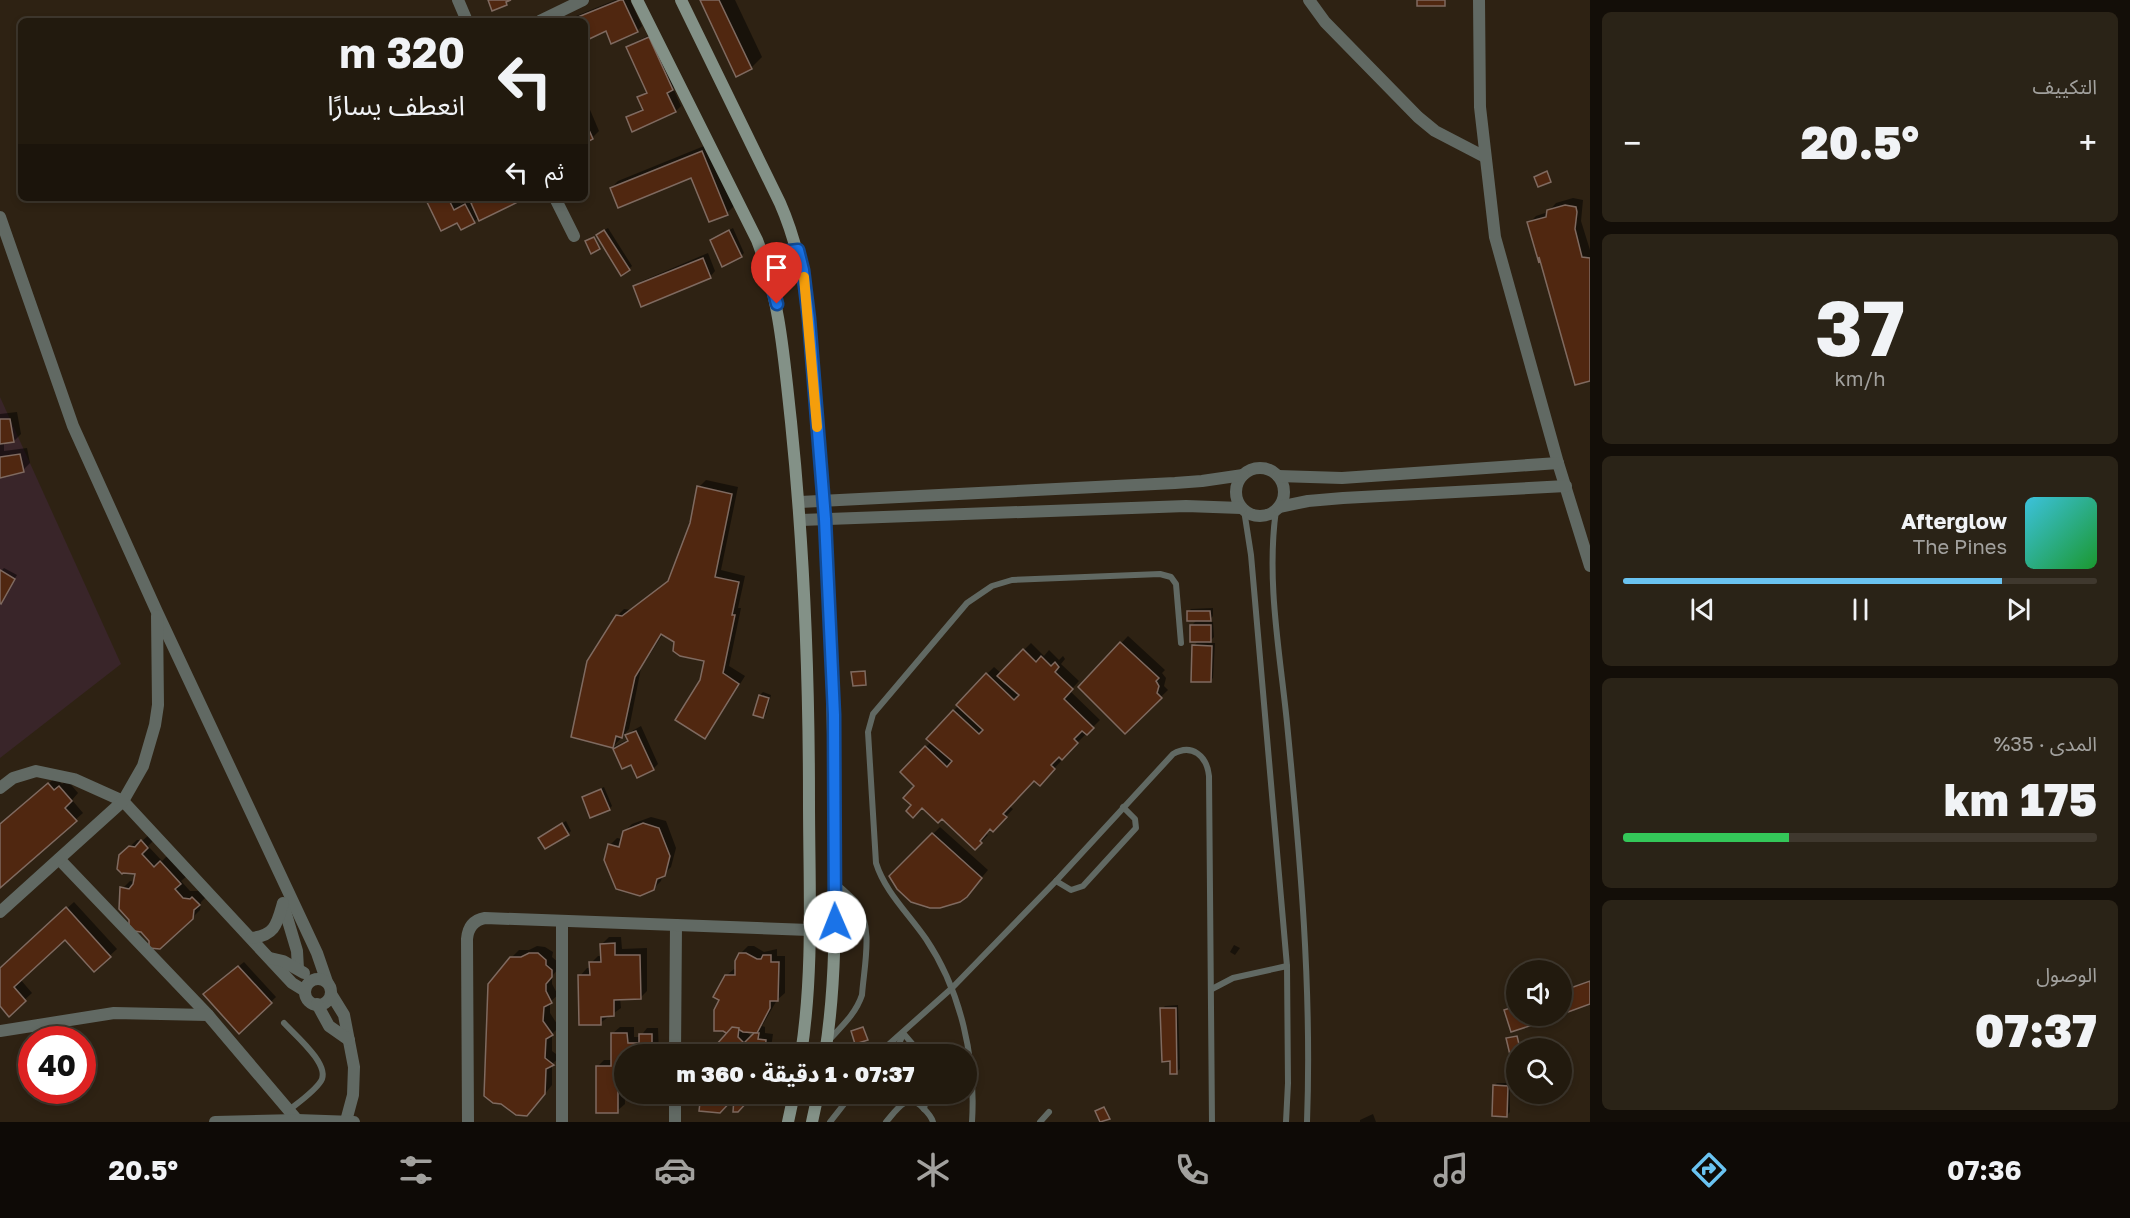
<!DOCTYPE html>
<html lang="ar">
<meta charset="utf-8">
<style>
:root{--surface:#221a0e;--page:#2a2317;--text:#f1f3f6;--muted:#a2a19e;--line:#3f382e;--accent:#6ac3f1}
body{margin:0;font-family:"Golos Text","Noto Sans Arabic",sans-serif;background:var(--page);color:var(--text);direction:rtl;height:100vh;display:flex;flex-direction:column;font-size:22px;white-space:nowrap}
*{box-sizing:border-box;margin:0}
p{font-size:20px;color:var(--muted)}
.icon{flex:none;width:33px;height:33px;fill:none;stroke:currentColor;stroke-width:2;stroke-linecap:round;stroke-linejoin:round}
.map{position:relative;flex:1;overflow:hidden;direction:ltr}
.details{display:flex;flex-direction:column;gap:12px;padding:12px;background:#130e08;width:540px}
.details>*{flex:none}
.hud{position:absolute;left:18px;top:18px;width:570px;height:183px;border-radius:9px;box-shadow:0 3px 9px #0003,0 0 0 2px var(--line);direction:rtl;background:#221a0e;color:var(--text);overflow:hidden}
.tools{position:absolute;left:1506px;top:960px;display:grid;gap:12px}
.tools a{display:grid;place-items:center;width:66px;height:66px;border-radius:50%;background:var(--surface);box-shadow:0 3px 9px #0003,0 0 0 2px var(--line);font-size:30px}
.speed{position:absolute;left:18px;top:1026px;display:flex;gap:12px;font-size:30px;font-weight:700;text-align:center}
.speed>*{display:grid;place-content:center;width:78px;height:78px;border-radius:50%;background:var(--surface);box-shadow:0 3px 9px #0003,0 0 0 2px var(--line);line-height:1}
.speed .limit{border:9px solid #d22;background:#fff;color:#111}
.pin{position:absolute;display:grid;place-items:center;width:51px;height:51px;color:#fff;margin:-62px -26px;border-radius:50% 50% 50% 0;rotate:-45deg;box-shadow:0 0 6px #0007}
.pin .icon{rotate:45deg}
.me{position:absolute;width:66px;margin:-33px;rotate:359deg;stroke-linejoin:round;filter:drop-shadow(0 0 4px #0008)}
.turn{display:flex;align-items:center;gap:21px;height:126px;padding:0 24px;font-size:27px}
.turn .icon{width:78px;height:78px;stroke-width:2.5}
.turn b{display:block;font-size:42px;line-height:51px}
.then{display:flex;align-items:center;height:57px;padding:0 24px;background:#0003;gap:12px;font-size:22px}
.big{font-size:45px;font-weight:800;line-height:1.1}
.details .widget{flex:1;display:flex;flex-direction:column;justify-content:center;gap:9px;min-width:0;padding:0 21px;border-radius:9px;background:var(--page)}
.details .dial{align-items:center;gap:0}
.dial b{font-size:78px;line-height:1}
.song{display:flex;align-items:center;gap:18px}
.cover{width:72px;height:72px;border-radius:9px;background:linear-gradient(135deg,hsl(190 70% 55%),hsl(130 70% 35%))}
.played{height:6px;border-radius:3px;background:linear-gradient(90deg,var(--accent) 80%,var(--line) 80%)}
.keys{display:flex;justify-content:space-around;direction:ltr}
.heat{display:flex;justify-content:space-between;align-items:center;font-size:33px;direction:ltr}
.charge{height:9px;border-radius:4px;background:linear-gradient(90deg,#34c759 35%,var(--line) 0)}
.trip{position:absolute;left:614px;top:1044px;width:363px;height:60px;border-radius:30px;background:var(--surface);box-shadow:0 3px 9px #0003,0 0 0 2px var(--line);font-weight:800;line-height:60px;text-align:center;direction:rtl}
.tabs{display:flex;height:96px;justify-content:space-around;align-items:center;background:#0e0a06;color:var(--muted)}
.tabs .icon{width:42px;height:42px}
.tabs .selected{color:var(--accent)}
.tabs b{font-size:27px;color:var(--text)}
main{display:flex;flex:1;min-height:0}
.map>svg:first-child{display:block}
</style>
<main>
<section class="details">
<div class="widget"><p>التكييف</p>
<div class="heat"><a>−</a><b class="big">20.5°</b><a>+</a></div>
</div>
<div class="widget dial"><b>37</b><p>km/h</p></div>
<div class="widget">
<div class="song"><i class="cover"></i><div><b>Afterglow</b><p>The Pines</p></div></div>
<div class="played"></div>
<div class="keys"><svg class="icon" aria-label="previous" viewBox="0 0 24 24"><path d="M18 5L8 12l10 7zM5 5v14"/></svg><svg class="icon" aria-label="pause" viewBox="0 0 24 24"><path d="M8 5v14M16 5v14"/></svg><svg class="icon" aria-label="next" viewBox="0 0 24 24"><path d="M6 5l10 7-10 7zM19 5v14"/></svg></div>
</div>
<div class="widget"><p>المدى · 35%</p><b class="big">175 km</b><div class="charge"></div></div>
<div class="widget"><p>الوصول</p><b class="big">07:37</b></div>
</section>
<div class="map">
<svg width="1590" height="1122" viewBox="0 0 1590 1122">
<rect width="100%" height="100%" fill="#2e2213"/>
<polygon fill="#392529" points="0,397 121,664 0,758"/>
<g fill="#0007" fill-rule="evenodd">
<polygon points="615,0 630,0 642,26 637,31 607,29 585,39 585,21 564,21"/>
<polygon points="701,0 735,0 762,57 751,68"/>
<polygon points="654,33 677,84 673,88 681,106 676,111 627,118 633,113 644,108 639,97 647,91 628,48 633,43"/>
<polygon points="585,98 599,131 592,138 585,141"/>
<polygon points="709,144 734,206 727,213 692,177 611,188 618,181"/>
<polygon points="427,198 458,198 461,204 473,198 474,201 480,198 518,198 515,201 479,217 474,222"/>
<polygon points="1573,198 1583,200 1581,221 1590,250 1590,379 1541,258 1539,260 1529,223 1536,216 1548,212 1556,203"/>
<polygon points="608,228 632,266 629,269 601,232"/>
<polygon points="733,228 744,253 741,256 712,240"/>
<polygon points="708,253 715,271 710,277 635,287 640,282"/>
<polygon points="17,412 21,434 14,441 4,442 4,451 27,448 30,463 23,470 0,476 0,414"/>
<polygon points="706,480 738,487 721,570 745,576 738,608 741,608 729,666 745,676 711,730 704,737 702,681 706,660 663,634 641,668 629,729 613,747 617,616 624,609 631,610 670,579 691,523 699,487"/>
<polygon points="4,568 17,575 0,601 0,572"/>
<polygon points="1213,608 1213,616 1210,619 1188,612 1191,609"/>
<polygon points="1196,621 1213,622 1214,637 1208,643 1215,643 1213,678 1210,681 1194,646 1199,640 1191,626"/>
<polygon points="1128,636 1165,670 1162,673 1166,678 1164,686 1168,690 1125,732 1080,687"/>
<polygon points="1031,643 1044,656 1049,650 1059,660 1063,656 1065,659 1061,664 1079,681 1070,691 1100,720 1062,758 1059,755 1057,757 1061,761 1040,784 1035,779 1009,806 1013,809 993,830 991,828 985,833 988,835 975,848 942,817 922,806 913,805 916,786 902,772 931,742 928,739 987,674 994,667 1001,673"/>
<polygon points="763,692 771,695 766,714 763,717 760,695"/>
<polygon points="641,726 658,764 653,769 632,763 613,747 629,739 627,736 632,731"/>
<polygon points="56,777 62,784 67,780 78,793 72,800 83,813 0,886 0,825"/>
<polygon points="604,787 612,806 609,809 584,797"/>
<polygon points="651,817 666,821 676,848 671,867 662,876 661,881 653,889 610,845 617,838 622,839 624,832 632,824"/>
<polygon points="566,821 571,831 568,834 540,838"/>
<polygon points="940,827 988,870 966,896 891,876"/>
<polygon points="149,835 154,840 148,846 162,861 168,855 187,876 181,881 190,891 200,891 206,897 201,902 200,910 192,918 151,941 123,888 130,881 135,882 136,873 120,856 137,840 143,840"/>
<polygon points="74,902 117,949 94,970 65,938 20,979 32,993 9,1014 0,1004 0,969"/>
<polygon points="609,937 621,937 622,949 647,948 647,991 640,998 620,998 621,1008 600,1023 580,976 587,968 591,968 591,963 598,956 602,956 602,944"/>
<polygon points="1234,945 1240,948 1235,955 1230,952"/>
<polygon points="537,946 545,947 553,952 552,957 559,963 559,968 552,976 552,984 558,995 550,1002 550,1013 559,1027 552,1034 552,1051 560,1057 552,1064 552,1085 534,1107 511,958 519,950 529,950"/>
<path d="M748 946H754L764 952 777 949V956H785V993L777 1000 762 1026 765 1027V1033L773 1034 770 1054H709L729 1032 716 1030 726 976 734 969H736L740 954ZM746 1031H757L752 1037Z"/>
<polygon points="244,962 276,997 239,1032 210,989"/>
<polygon points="1590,980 1590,1003 1567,1011 1562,1015 1562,991"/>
<polygon points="1178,1005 1180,1069 1176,1072 1171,1060 1162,1009 1165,1006"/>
<polygon points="1516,1005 1516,1016 1560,1016 1546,1018 1512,1030 1506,1011"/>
<polygon points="620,1027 634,1027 634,1037 640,1037 647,1028 658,1028 659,1054 624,1054 625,1104 617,1111 597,1067 604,1060 613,1060 612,1034"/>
<polygon points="1497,1083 1510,1083 1510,1112 1507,1115 1494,1086"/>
<polygon points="703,1094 754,1094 737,1111 736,1094 700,1109"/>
<polygon points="1373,1114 1376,1122 1360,1122 1360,1120"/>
</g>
<g fill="#502710" stroke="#7f6a60" stroke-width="1.5">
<polygon points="488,0 511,0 506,2 507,5 492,11"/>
<polygon points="620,0 623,0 638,32 611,44 606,31 585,41 585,21 568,21"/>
<polygon points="700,0 719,0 752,69 736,77"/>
<rect x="1417" y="0" width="28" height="6"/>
<polygon points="649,37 673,90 667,93 676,112 632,132 626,117 643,110 637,97 647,93 626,47"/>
<polygon points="585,121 593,139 585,143"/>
<polygon points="702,151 728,215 709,222 691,178 618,208 610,188"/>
<polygon points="1547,171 1551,182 1538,187 1534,177"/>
<polygon points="425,198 448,198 454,210 465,204 475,223 461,230 457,223 441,231"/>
<polygon points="481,198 514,198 516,203 479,221 471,203"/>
<polygon points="1565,205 1576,207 1577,212 1575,229 1582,257 1590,258 1590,381 1575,385 1539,257 1539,263 1527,222 1546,217 1547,210"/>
<polygon points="604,230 630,270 621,276 596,235"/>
<polygon points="729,230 742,257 722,267 710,240"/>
<polygon points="594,237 600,249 591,254 585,241"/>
<polygon points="703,258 711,278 641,307 633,286"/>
<polygon points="0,419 10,419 14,442 0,444"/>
<polygon points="20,454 24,472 0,478 0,457"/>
<polygon points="697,486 732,494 715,577 739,582 732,615 735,615 723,673 739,684 705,739 675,720 700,680 704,661 680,656 673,651 674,642 661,634 635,677 622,738 616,736 613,748 571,737 587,661 616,615 622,616 668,581 690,523"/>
<polygon points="0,570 15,579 1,604 0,603"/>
<polygon points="1187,611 1210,611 1211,621 1187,621"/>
<rect x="1190" y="625" width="21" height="17"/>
<polygon points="1120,642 1159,678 1156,681 1159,686 1157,693 1162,698 1125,734 1078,687"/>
<polygon points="1192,645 1212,646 1211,682 1191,682"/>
<polygon points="1023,649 1036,662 1041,656 1051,666 1055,662 1059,667 1055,672 1073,689 1064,699 1094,728 1087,735 1082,731 1074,739 1078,743 1062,760 1059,757 1051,765 1055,769 1040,786 1034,781 1003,814 1007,817 993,832 990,829 980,841 982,843 975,850 942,819 938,823 922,808 913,818 906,811 911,805 903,798 914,786 900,772 925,746 947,767 952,761 926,739 953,710 979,734 983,730 956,705 986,673 1014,700 1019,695 997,676"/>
<polygon points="865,671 866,685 853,686 851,672"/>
<polygon points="759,695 769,698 763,718 753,715"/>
<polygon points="636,731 654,770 637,778 631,765 622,769 613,749 628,741 625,735"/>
<polygon points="48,783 54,790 59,786 72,801 65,808 77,821 0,888 0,824"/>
<polygon points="601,789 610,810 590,818 582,797"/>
<polygon points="562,823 569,835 545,849 538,838"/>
<polygon points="643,823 659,828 670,856 665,876 657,879 654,890 640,896 616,889 604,860 608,844 619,847 623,831"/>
<polygon points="932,833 982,878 967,897 960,902 940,908 930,908 911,902 897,889 889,876"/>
<polygon points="141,840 148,848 142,854 154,867 160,861 181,884 175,889 183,898 190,899 192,897 200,905 194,910 193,919 160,949 149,948 149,941 141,932 134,931 129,925 129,920 119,909 120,887 129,889 133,884 135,874 123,873 122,874 117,869 119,855 129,846 135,847"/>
<polygon points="66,907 111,957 94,972 65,940 14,987 26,1001 9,1017 0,1006 0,968"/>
<polygon points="615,943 615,955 640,955 641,999 614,1000 614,1016 601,1017 601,1025 579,1025 578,975 590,975 589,962 601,962 600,944"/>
<polygon points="529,953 538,953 546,960 546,965 552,970 552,977 546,984 546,991 552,1003 544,1007 543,1021 553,1035 546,1039 545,1058 554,1065 546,1069 545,1094 527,1116 516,1115 501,1104 493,1103 484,1096 488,984 510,957 521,957"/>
<polygon points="739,953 746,953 757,959 761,959 763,955 771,955 771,962 779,962 778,1001 770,1001 770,1008 757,1033 743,1032 738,1029 733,1037 723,1031 714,1031 714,1010 719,1000 713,997 725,975 735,975 735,961"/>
<polygon points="238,966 272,1003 239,1034 203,994"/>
<polygon points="1590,981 1590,1004 1568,1012 1562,991"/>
<polygon points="1516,1006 1516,1016 1543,1016 1545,1021 1511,1032 1504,1010"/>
<polygon points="1160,1008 1176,1008 1177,1074 1170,1074 1170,1061 1162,1062"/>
<polygon points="732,1027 739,1028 738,1037 744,1043 754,1033 759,1033 758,1039 766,1040 765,1054 708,1054"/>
<polygon points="863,1027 868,1040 855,1044 851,1031"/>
<polygon points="611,1033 627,1033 628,1043 639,1043 639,1034 652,1034 652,1054 624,1054 624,1089 618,1089 618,1113 596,1113 596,1066 611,1066"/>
<polygon points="1517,1036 1520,1048 1516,1048 1516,1054 1510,1055 1506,1038"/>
<polygon points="1493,1085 1508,1086 1507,1117 1492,1116"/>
<polygon points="701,1094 749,1094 751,1095 750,1099 738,1112 733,1112 734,1098 720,1113 699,1111"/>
<polygon points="1104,1107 1110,1119 1100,1122 1095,1111"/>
</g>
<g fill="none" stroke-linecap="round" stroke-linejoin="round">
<g stroke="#616963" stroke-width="6">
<polyline points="1244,510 1251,555 1287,966 1288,1083 1286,1122"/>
<path d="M1276 510C1266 581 1280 653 1287 723 1300 856 1312 988 1307 1122"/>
<polyline points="1056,881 1071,890 1083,886 1136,828 1135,819 1123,807"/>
<polyline points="1212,989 1233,978 1287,966"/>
<path d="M284 1023C295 1035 331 1065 321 1081 314 1092 299 1102 289 1110"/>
<polyline points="903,1033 921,1054"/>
<path d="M830 1039C843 1025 856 1013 862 995 864 966 874 927 856 902 850 895 842 889 835 882"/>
<path d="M878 1054 952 988 1056 881 1173 754C1192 743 1207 756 1209 776L1212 1122"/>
<polyline points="895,1054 903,1034"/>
<polyline points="924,1109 927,1094"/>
<polyline points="830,1122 852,1094"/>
<path d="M886 1122C895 1112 907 1092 921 1106 926 1111 931 1115 933 1122"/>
<path d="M972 1122C976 1059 961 991 926 939 909 914 885 892 876 863L868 732 873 714 967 603 992 586 1012 580 1160 574 1171 577 1176 584 1181 643"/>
<polyline points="1040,1122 1049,1112"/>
</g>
<g stroke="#616963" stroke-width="12">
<polyline points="458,0 467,21"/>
<polyline points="1309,0 1325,22 1418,117 1435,131 1485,157"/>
<polyline points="1479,0 1480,107 1495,237 1558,463 1590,566"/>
<polyline points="540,21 583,0"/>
<polyline points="555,198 574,236"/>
<polyline points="0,217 73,426 157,612 317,953 327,982"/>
<circle cx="1260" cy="492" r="24"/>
<polyline points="1278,476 1342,478 1558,463"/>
<polyline points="800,502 1175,483 1202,481 1243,475"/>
<polyline points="1279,507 1308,501 1343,498 1566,486"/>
<polyline points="801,520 1186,506 1241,508"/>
<polyline points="0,788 13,778 36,771 74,779 123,801 292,983 305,991"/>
<polyline points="59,859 208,1015 297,1120"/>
<polyline points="283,904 297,951 298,969"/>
<polyline points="0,912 123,801 143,766 155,725 158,705 157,616"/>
<path d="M251 938C275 936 277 924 283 903"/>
<polyline points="270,958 283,961 304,973"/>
<circle cx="318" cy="992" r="13"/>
<polyline points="331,994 344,1015 354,1067 353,1095 346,1121"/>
<polyline points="317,1004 329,1026 349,1040"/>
<polyline points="0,1031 114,1013 208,1015"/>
<polyline points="675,1054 676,925"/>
<polyline points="215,1122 297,1120 354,1122"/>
<path d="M468 1122 467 939C468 927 474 920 485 918L809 930"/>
<polyline points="562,1122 562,921"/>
<polyline points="675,1122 675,1094"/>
</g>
<g stroke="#839187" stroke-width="12">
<path d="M637 0 757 240C780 299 784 359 791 422 804 548 809 675 809 801 809 886 814 971 801 1054"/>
<path d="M681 0 780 203C813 278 812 362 819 443 829 571 834 700 834 828 835 904 837 979 825 1054"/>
<polyline points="765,259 781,252 798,250"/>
<polyline points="788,1122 794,1094"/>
<polyline points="812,1122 818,1094"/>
</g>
</g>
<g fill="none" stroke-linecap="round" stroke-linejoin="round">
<g stroke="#114b97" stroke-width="15">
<polyline id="route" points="777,304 765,259 781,252 798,250 803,270 809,319 825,519 834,715 835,922"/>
</g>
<use href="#route" stroke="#1a73e8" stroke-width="10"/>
<polyline stroke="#f59e0b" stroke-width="10" points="804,277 817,427"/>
</g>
</svg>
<div class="tools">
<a><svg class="icon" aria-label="sound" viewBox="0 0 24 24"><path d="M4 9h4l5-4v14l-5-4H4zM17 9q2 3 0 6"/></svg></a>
<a><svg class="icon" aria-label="search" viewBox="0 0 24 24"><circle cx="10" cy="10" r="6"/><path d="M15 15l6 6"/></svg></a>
</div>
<div class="speed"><div class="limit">40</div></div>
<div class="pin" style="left:777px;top:304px;background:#d93025"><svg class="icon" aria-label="arrive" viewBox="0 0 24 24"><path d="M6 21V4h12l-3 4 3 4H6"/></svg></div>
<svg class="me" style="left:835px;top:922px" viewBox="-20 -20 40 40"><circle r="19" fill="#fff"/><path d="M0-13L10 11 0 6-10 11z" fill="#1a73e8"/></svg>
<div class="trip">07:37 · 1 دقيقة · 360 m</div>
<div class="hud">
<div class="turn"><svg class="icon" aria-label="left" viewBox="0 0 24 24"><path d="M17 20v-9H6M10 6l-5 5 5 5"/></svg><div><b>320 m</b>انعطف يسارًا</div></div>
<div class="then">ثم<svg class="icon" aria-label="left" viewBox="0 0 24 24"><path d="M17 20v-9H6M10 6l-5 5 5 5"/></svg></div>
</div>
</div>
</main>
<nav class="tabs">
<b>07:36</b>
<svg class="icon selected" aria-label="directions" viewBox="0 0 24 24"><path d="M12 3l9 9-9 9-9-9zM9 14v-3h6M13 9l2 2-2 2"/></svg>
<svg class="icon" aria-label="music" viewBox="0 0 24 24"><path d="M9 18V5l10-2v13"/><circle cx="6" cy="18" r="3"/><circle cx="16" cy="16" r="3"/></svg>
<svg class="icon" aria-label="phone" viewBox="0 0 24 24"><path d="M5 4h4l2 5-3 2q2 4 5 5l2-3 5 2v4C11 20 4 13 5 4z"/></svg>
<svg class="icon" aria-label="climate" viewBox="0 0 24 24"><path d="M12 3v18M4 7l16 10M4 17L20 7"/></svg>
<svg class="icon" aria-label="car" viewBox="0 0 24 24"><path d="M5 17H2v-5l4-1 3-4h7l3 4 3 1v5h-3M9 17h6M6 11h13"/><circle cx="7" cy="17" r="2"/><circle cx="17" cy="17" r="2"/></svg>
<svg class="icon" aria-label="filters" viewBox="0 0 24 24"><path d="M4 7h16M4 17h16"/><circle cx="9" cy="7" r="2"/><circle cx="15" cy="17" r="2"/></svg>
<b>20.5°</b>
</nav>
